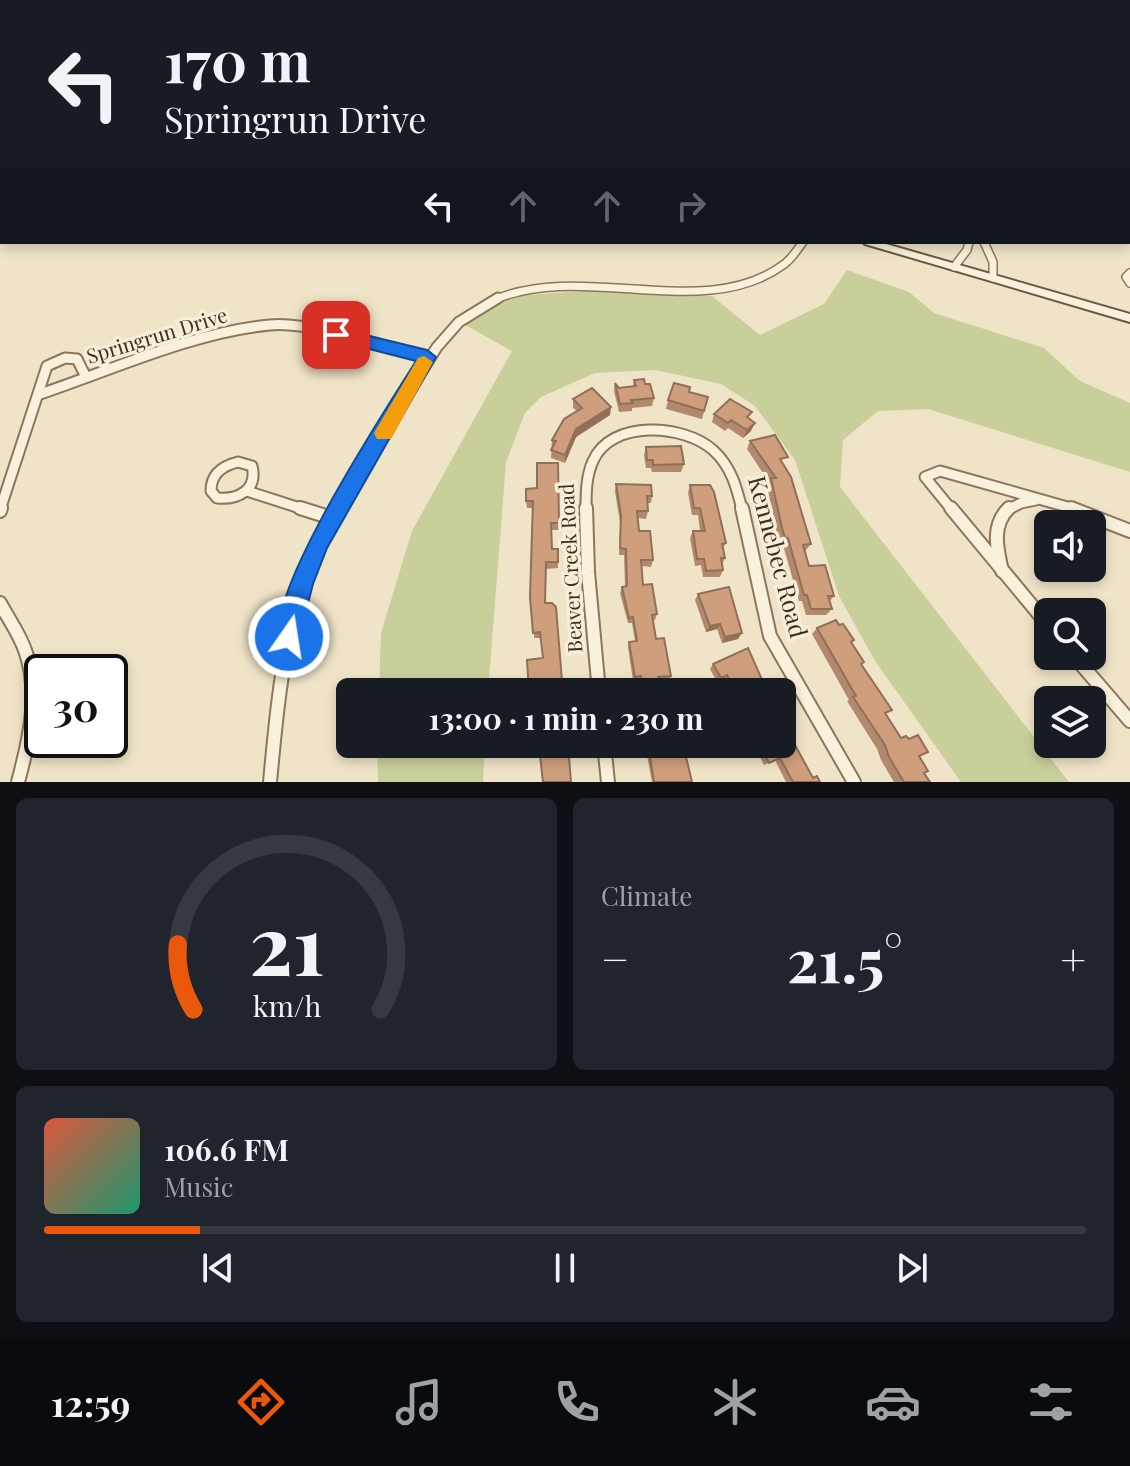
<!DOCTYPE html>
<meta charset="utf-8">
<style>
:root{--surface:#171b24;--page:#20242c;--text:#f1f3f6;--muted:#9ea1a6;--line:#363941;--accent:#ea580c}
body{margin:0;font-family:"Playfair Display",serif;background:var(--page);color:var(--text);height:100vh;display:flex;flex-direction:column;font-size:30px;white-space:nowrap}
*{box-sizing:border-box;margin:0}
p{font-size:26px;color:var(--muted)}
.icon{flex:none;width:44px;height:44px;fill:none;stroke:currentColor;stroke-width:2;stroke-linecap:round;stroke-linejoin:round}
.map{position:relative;height:782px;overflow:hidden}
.side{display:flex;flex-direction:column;gap:16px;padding:16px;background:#0d0f14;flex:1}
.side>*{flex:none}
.top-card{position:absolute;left:0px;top:0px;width:1130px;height:244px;box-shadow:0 4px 12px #0003;background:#171b24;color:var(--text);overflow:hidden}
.fabs{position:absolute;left:1034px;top:510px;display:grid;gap:16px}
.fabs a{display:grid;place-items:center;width:72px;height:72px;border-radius:12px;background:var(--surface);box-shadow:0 4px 12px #0003;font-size:40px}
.speed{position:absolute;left:24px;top:654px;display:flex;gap:16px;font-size:40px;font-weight:700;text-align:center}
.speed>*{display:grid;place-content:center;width:104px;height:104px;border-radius:50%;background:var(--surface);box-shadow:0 4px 12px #0003;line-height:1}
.speed .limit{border:4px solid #111;border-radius:12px;background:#fff;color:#111}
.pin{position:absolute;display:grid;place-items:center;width:68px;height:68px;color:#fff;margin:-34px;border-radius:16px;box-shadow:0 4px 12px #0006}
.me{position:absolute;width:88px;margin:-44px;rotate:13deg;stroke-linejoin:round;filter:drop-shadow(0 0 6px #0008)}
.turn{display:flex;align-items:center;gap:28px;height:168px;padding:0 32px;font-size:36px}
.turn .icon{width:104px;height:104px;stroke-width:2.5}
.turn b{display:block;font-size:56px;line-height:68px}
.lanes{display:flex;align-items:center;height:76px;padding:0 32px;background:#0003;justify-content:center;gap:40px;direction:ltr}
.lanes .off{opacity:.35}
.big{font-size:60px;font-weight:700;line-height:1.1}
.side .card{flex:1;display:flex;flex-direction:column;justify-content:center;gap:12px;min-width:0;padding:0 28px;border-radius:12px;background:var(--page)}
.side .dial{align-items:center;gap:0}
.dial svg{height:208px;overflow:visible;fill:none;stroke:var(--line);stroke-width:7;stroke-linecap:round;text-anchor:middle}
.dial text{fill:var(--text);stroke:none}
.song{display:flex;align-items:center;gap:24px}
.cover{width:96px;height:96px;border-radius:12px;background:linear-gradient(135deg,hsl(10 70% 55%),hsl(160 70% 35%))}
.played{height:8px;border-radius:4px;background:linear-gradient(90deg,var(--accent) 15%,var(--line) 15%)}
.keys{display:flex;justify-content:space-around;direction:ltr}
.heat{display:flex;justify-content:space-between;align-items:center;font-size:44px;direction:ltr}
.side .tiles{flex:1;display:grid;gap:16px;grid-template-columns:1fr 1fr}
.card:last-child{grid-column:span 2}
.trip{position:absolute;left:336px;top:678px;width:460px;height:80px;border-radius:12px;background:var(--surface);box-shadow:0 4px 12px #0003;font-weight:700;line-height:80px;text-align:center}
.dock{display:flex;height:128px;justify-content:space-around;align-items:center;background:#090b0e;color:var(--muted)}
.dock .icon{width:56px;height:56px}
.dock .current{color:var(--accent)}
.dock b{font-size:36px;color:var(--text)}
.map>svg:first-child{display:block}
</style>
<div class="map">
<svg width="1130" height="782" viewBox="0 0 1130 782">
<rect width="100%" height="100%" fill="#f0e4c8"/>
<g fill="#c9cf9b">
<polygon points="847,270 909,292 934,313 1044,348 1080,381 1130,403 1130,472 928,409 878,411 843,440 840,487 1069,782 961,782 875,661 839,596 795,460 755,406 721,384 655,370 595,373 541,397 525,413 506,462 488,692 379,692 381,633 412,531 512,351 465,325 492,306 524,295 588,291 712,296 760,335 824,304"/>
<polygon points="377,744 485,744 483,782 378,782"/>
</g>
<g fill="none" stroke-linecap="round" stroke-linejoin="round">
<g stroke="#8d765c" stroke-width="10">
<g id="street-far2">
<polyline points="984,242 993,262 993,278"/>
<polyline points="954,267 967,250 969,242"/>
<polyline points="1130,273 1126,277 1130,283"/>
<path d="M494 300C583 261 704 323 783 265 791 260 797 250 803 242"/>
</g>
</g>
<g stroke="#8d765c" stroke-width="13">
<g id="street-far1">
<path d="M40 394C112 370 194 332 270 325 309 321 386 347 427 357"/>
<path d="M238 462 252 466C258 490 238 500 217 498L211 491C211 474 222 466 238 462Z"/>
<polyline points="247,491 306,510"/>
<polyline points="0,510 47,366 65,358 77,359 86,377"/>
<polyline points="335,510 437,347 459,322 498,298"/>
<path d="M586 510C586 494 586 476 593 461 611 419 684 424 713 450 731 466 737 488 742 510"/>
<polyline points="952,510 925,477 940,471 1078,510"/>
<polyline points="1007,510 1021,503 1036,500"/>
</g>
</g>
<g stroke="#8d765c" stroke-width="16">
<g id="street">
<polyline points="300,508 332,518"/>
<polyline points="586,508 588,572 599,692"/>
<polyline points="742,508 770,636 854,782"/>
<polyline points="951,508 1048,625"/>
<polyline points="1071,508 1130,531"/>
<polyline points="0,511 1,508"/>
<path d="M1002 571C997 549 991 525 1009 508"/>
<path d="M0 603C9 620 20 634 26 653 40 695 29 741 18 782"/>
<polyline points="1074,656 1130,721"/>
<polyline points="604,744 608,782"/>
<path d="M270 782C279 687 287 592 336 508"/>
</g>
</g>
<g stroke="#6f573f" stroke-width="4">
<g id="secondary">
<rect x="0" y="165" width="2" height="6"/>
<polygon points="863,242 879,242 1130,314 1130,322 865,244"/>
</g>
</g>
<use href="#street-far2" stroke="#faf1dc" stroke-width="7"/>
<use href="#street-far1" stroke="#faf1dc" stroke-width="9"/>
<use href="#street" stroke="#faf1dc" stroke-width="12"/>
<use href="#secondary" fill="#faf1dc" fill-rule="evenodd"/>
</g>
<g fill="#b2896c">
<rect x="1128" y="138" width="2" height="42"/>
<polygon points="634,380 645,384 654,398 652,406 632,408 632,411 619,412 614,391 615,383 619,388 633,386"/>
<polygon points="708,397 702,419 666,409 668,400"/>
<polygon points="573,399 610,415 576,437 565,463 551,458 552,440 577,411 573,408"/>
<polygon points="714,414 749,419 751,431 743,438 728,428 725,431 712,422"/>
<polygon points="750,441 783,464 811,544 805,551 809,566 834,596 830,601 832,609 826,615 806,615 802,601 799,601 783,545 780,545 777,535 767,486 769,482 747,449"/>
<polygon points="646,447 684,464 681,472 652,472 651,468 646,468 644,455"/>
<polygon points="558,463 559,530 552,530 552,549 558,549 558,568 546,569 546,603 562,681 562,686 558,686 543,658 541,638 534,638 533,508 527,508 526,501"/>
<polygon points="616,484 652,496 651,503 647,503 648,511 646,519 638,518 639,531 653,560 651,567 642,566 643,585 657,614 655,620 653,620 656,639 671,676 669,680 659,681 661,692 641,692 639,681 633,681 628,647 629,642 635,641 632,623 628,623 620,593 622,587 625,586 624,555 619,555 620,522 615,492"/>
<polygon points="690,485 726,543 723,548 725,558 722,564 723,570 720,577 703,577 701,565 695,566 690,538 693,531 700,531 698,515 692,515 688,493"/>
<polygon points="698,594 738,639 722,643 717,629 706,632 695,600"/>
<polygon points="817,628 851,642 885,713 901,738 919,756 924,773 930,782 894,782 881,760 877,749 847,701 849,700 812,634"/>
<polygon points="713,664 761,685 764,692 730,692 723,680 717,682 710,669"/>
<polygon points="782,712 793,732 790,735 813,778 820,782 786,782 775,760 764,765 753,744 782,744"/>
<polygon points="527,744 568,744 528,750"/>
<polygon points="645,744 683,744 692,782 652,782"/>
</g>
<g fill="#916f58">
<polygon points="611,407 610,415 576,437 565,463 565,455 576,429"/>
<polygon points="755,423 751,431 743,438 747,430"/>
<polygon points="720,624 717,629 706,632 710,626"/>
<polygon points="742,633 738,639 722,643 725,637"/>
</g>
<g fill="#cf9f7d" stroke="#916f58" stroke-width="2">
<rect x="1128" y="138" width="2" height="23"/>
<polygon points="644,379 645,384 650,384 654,398 631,400 633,403 620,404 615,383 619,388 636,386 634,380"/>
<polygon points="674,383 690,387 689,392 708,397 704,411 668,400"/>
<polygon points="592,388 611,407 576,429 565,455 551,450 556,441 552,440 564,419 582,408 573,399"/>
<polygon points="730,399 752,412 747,417 755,423 747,430 731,420 728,423 714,414"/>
<polygon points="775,435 788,457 780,459 791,477 811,544 803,545 809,566 825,565 834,596 828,596 832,609 811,609 807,595 804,595 788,538 785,538 782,528 771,478 776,478 750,441"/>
<polygon points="681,446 684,464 653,465 653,460 647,460 646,447"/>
<polygon points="537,463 558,463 559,523 551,523 552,549 558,549 558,562 546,562 545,603 552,603 556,607 562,681 558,682 559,692 529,692 527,660 543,658 540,632 533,633 530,597 533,501 526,501 526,489 537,488"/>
<polygon points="616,484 651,485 652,496 647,496 648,511 637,511 639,531 650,531 652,550 653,560 641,560 643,585 652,584 657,614 652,615 656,639 664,638 671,676 658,677 661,692 643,692 641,676 635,677 629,642 637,641 633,617 629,618 622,587 627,586 626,549 620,548 621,515"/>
<polygon points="690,485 710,485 714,492 726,543 722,544 725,558 721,558 723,570 706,571 704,559 697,559 693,531 705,531 700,508 694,508"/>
<polygon points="729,587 742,633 725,637 720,624 710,626 698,594"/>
<polygon points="836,620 839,625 843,624 854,640 851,642 864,662 861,664 892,710 885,713 901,738 906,736 909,739 918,735 928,752 919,756 928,771 924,773 930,782 904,782 889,757 885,745 853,697 856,696 817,628"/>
<polygon points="748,648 763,682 760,684 764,692 736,692 727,675 721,678 713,664"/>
<polygon points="782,712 793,732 789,734 813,778 817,776 820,782 793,782 780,758 769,763 760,744 782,744"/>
<polygon points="527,744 568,744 571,782 543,782 539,746 527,747"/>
<polygon points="648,744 683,744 692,782 654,782"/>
</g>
<linearGradient id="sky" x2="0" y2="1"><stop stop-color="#8fbad6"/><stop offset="0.56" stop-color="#f8f3e6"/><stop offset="1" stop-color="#f8f3e6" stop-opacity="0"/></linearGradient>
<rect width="1130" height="247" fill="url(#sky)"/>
<path fill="#1a73e8" stroke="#114b97" stroke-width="2" d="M336 328 427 350 436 357 327 548 313 584 297 645 289 649 280 645C261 598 387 408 416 361L330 339 328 335 330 330Z"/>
<polygon fill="#f59e0b" points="424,356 433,362 391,439 377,439 374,433 377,428 418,358"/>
<g text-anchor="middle" stroke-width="7" stroke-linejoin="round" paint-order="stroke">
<g font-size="20" fill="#3d2e20" stroke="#f7eed8">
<text transform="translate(157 336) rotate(-17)" y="7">Springrun Drive</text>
<text transform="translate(571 568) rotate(-93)" y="7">Beaver Creek Road</text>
</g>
<g font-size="24" fill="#3d2e20" stroke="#f7eed8">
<text transform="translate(777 557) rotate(75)" y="8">Kennebec Road</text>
</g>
</g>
</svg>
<div class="fabs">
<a><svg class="icon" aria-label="sound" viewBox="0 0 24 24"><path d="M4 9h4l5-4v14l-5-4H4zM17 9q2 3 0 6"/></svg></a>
<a><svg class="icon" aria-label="search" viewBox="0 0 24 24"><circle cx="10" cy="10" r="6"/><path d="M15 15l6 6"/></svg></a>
<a><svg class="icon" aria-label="layers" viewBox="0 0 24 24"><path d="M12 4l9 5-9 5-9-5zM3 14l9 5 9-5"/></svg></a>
</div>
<div class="speed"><div class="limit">30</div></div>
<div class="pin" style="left:336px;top:335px;background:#d93025"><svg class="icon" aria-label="arrive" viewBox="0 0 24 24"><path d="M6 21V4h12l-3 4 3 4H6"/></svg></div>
<svg class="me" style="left:289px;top:637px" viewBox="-20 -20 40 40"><circle r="17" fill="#1a73e8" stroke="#fff" stroke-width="3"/><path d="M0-11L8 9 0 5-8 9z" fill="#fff"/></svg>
<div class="trip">13:00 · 1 min · 230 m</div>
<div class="top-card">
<div class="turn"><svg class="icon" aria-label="left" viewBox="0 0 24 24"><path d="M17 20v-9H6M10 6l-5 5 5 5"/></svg><div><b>170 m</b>Springrun Drive</div></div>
<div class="lanes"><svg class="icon" aria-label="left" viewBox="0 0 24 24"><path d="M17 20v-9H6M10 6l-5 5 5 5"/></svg><svg class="icon off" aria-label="ahead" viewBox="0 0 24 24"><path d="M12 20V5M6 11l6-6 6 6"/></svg><svg class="icon off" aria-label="ahead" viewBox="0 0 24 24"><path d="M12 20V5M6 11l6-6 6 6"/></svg><svg class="icon off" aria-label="right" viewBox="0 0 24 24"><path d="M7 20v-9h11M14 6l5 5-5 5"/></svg></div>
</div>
</div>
<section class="side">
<div class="tiles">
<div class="card dial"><svg viewBox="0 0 100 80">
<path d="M14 69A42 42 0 1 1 86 69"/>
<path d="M14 69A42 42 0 0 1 8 44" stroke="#ea580c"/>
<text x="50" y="56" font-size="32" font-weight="700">21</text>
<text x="50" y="72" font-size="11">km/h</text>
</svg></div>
<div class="card"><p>Climate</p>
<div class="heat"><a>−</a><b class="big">21.5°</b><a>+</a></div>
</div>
<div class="card">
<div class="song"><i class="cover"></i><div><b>106.6 FM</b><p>Music</p></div></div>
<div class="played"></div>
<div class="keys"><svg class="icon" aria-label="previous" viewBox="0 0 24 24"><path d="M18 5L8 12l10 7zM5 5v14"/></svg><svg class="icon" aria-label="pause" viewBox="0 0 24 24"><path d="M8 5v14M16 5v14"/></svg><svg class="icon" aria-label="next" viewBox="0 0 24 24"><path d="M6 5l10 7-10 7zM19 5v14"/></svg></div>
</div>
</div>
</section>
<nav class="dock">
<b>12:59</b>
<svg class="icon current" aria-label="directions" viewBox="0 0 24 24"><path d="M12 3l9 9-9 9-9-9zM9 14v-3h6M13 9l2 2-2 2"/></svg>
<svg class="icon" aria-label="music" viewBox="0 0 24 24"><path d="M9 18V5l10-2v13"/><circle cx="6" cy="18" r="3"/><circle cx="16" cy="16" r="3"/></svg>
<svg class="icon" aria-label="phone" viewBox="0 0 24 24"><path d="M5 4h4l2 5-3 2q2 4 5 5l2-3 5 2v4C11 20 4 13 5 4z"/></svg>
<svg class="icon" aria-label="climate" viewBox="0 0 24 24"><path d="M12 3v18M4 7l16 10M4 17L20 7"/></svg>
<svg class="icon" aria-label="car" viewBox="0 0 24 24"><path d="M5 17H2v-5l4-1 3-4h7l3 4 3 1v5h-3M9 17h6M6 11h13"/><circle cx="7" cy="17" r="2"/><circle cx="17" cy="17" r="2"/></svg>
<svg class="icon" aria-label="filters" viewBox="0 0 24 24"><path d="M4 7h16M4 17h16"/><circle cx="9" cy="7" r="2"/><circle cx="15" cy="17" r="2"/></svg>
</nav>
